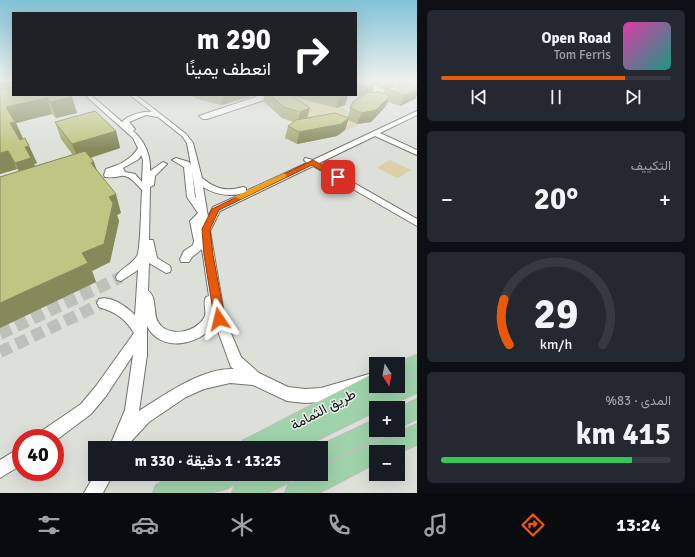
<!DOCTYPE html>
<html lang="ar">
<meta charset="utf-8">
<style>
:root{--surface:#171b24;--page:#242831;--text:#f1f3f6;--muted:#9ea1a6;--line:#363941;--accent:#ea580c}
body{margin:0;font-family:Signika,Vazirmatn,sans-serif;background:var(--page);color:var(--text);direction:rtl;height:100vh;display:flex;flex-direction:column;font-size:15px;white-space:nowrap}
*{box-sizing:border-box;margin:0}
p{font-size:13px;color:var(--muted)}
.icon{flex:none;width:22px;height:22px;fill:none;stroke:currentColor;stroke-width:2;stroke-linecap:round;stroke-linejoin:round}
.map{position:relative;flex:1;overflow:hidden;direction:ltr}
.drawer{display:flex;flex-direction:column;gap:10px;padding:10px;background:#0d0f14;width:278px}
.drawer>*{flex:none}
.hud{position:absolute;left:12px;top:12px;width:345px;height:84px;border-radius:0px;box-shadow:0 4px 16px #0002;direction:rtl;background:#202124;color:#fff;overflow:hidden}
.needle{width:26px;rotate:169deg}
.buttons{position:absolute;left:369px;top:357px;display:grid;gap:8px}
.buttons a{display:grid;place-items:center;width:36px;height:36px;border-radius:0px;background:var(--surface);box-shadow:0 4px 16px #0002;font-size:20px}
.speed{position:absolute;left:12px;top:429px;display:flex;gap:8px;font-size:20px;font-weight:700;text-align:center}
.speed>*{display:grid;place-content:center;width:52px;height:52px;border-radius:50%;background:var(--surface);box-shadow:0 4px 16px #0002;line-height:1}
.speed .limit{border:6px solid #d22;background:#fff;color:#111}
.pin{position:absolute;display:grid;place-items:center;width:34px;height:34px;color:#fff;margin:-17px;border-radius:8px;box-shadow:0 2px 6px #0006}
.me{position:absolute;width:44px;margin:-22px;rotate:350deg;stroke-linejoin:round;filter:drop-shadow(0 0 3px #0008)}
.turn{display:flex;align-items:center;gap:14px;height:84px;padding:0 20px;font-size:18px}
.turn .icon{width:52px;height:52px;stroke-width:2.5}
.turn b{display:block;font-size:28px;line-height:34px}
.big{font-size:30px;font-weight:700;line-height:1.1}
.drawer .tile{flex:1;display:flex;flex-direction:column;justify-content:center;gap:6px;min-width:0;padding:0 14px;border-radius:6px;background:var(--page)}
.drawer .dial{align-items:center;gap:0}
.dial svg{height:104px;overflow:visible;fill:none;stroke:var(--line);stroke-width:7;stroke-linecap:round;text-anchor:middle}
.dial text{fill:var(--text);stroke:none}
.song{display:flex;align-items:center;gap:12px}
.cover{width:48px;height:48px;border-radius:6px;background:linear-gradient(135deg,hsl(320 70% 55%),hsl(170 70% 35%))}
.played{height:4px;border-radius:2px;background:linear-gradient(90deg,var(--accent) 80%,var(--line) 80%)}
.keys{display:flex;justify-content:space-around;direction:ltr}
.heat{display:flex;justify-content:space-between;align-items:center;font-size:22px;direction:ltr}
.charge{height:6px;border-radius:3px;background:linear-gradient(90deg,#34c759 83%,var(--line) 0)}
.trip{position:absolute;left:88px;top:441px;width:240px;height:40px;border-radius:0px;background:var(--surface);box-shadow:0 4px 16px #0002;font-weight:700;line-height:40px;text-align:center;direction:rtl}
.dock{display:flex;height:64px;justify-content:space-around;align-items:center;background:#090b0e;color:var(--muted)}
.dock .icon{width:28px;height:28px}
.dock .active{color:var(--accent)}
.dock b{font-size:18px;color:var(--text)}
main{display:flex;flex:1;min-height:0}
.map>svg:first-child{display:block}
</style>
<main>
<section class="drawer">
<div class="tile">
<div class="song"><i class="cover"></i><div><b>Open Road</b><p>Tom Ferris</p></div></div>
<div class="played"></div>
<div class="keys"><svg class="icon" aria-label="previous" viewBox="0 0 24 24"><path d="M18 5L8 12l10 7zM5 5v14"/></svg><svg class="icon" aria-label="pause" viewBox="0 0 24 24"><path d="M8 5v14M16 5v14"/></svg><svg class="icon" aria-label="next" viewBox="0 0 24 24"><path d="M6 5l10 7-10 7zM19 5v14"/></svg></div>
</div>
<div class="tile"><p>التكييف</p>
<div class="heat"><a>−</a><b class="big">20°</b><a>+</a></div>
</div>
<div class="tile dial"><svg viewBox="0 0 100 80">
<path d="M14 69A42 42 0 1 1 86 69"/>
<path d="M14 69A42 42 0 0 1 10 34" stroke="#ea580c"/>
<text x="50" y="56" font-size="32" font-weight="700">29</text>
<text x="50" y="72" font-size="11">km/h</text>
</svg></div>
<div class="tile"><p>المدى · 83%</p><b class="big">415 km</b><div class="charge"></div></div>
</section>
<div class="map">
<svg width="417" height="493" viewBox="0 0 417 493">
<rect width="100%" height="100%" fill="#dce0d9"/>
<g fill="#dbd0a8">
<polygon points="292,97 336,108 339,107 348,111 345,119 358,125 347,130 309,118 298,110"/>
<polygon points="390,160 411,170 398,178 377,168"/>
</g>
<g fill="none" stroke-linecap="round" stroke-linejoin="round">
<g stroke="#bec1bb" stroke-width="12" stroke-dasharray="12 6" stroke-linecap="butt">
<polyline points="0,334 121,277"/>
<polyline points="0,352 103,303"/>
</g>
<g stroke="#71746e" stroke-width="2">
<g id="minor">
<polygon points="398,80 404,81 394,85 391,83"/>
<path d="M87 95H91L122 122C128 115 143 111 152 112L130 95H136L186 134 193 143 202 178C216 189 226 192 243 187L246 188V191L307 163 304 160 305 158 313 160 417 111V115L380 133 417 150V155L375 136 319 163 417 219V226L313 166 220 211 210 231 225 319 241 357 259 373 288 387 305 389 321 388 376 372V386L321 402 305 403 287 401 253 385 230 383 204 389 186 397 149 422 125 448H109L125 410 133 355 106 396 91 414 55 441V438H38L40 432 81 404 96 386 134 333C125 318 115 312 99 307L97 303 99 299C111 295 127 307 135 315L138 270 121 281 117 280 116 277C120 268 132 265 137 256 141 249 141 202 142 190 137 185 129 174 121 176 115 177 112 178 105 177L104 175 106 169C119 165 131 160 138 148L133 138 87 97ZM146 115 158 117 182 136 187 143 191 165 189 162 176 158 172 160 184 167 187 197 198 213 190 221 194 241 193 245 184 251 180 259 181 262H189L192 257 202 249 209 296 206 297C202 305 208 311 204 318 195 333 168 338 158 322 153 314 157 296 148 291L149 263 166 273 170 272 171 269 170 266 157 258 153 240H149L150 187 154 185 155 176 167 164 163 162 150 171C151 156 145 141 133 131L135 129 129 122ZM141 155 143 160 142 182 135 174 125 172 123 168 139 159ZM192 171 196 198 195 197ZM203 187C216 195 229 197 244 193L213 207 208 217ZM215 323 231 367 234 369C203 367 164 395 139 411L147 355V326C160 353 201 346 215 323Z"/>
<polygon points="261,95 279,95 207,119 203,119 199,116"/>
<polygon points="21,447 21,465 0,478 0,460"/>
<polygon points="95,474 113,474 103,493 84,493"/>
</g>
</g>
<g stroke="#bcbdbc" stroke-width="2">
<g id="major">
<polygon points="417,355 417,373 398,380 398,364 393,364"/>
<polygon points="376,372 376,386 383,386 368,395 388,386 398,386 398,382 417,375 417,393 383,408 376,408 376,411 301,448 239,448 242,441"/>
<polygon points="417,399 417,419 398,428 398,408"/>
<polygon points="376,419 376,430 386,430 383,436 321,466 321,448 314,448"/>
<polygon points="417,424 417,445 398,453 376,452 376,463 319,493 285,493 288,485 310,474 321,474 321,468 369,445"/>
<path d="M177 474H243C234 493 210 493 190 493V491L187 493H153L156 485Z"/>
<polygon points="258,474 293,474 290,482 267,493 232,493 235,485"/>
</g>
</g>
<use href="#minor" fill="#fff" fill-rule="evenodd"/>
<use href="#major" fill="#9ed2aa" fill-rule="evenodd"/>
</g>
<g fill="#a4a970" fill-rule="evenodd">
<path d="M356 80H395L393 85 415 99 400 106 388 102 385 107 371 122 357 124 348 120 345 130 337 136 297 144 285 138 288 126 293 122 282 118 263 101 264 95H291L308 118H347L353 102 360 97 353 95H356ZM374 86 385 89 383 94 371 93Z"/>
<polygon points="409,80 417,80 417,82"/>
<polygon points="13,95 72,97 77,113 56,118 52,114 16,123 23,139 29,146 37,163 34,164 35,166 73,155 61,139 55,122 116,131 120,148 91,158 97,170 121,213 117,215 119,221 110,262 92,271 96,282 0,328 0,177 19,171 17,169 0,174"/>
<polygon points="191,95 250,95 249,97 221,105 194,98"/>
<polygon points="292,95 348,95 345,105 336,108 295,97"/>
</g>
<g fill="#868a5b">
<polygon points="0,80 13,80 13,95 0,104"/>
<polygon points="389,80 395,80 393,87 385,89"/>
<polygon points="375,85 371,95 363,98 366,87"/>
<polygon points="417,90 417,96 415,99 400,106 405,95"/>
<polygon points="222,95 250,95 249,97 221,105"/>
<polygon points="345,95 348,95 345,105 336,108 339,97"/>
<polygon points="390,96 385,107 371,122 357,124 362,113"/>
<polygon points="72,97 77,113 56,118 50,102"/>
<polygon points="47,98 52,114 16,123 23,139 18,140 10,123 6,107"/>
<polygon points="310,108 307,119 298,123 300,112"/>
<polygon points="349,118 345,130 337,136 297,144 299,132"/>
<polygon points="116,131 120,148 79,161 72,144"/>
<polygon points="29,146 37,163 34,164 40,176 24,181 15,163 25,147"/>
<polygon points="8,151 17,169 0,174 0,153"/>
<polygon points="94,162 100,180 91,163"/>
<polygon points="116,194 121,213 117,215 119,221 110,262 92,271 96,282 0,328 0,303 82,253 109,197"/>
</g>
<g fill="#bfc582" stroke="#868a5b">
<polygon points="356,80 366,80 375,85 366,87 356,85"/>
<polygon points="401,82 417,87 417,90 405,95 385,89"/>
<polygon points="13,83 13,87 0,90 0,85"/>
<polygon points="13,87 13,95 70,95 72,97 50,102 47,98 6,107 15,122 10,123 20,140 25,138 29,146 25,147 31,158 15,163 8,151 0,153 0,90"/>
<polygon points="379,92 390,96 376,110 362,113 350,108 353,102 366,93"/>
<polygon points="270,95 291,95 310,108 300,112 284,107"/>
<polygon points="332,95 345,95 339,97"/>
<polygon points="95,111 116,131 72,144 55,122"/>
<polygon points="335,113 349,118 341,124 299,132 288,126 296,120"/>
<polygon points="85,151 94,162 91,163 116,194 109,197 113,203 104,244 82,253 88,263 0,303 0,177"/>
</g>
<linearGradient id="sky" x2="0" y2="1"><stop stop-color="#82c2d6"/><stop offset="0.54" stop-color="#eff1ee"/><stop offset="1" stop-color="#eff1ee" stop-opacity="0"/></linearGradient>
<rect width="417" height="149" fill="url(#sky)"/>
<polygon fill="#ea580c" stroke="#983908" points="313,160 342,177 336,179 312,165 219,210 210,229 213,255 225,319 223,323 219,324 215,323 204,255 202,229 212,209"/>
<polygon fill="#f59e0b" points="283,174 286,174 286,177 241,199 234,197"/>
<g text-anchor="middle" stroke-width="3" stroke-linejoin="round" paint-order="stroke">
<g font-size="14" fill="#111210" stroke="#e9ede7">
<text transform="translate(323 409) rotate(-28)" y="5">طريق الثمامة</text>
</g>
</g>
</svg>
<div class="buttons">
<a><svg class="needle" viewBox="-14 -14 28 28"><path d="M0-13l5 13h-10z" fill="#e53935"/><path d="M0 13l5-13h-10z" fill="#9ea1a6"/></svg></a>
<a>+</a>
<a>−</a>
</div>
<div class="speed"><div class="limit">40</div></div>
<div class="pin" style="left:338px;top:177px;background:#d93025"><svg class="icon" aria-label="arrive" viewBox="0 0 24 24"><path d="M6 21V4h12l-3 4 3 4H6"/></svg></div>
<svg class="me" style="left:219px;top:319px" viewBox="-20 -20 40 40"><path d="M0-17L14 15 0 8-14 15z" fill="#ea580c" stroke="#fff" stroke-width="4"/></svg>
<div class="trip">13:25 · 1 دقيقة · 330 m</div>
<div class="hud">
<div class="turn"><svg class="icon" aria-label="right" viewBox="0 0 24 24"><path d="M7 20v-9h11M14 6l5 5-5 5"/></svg><div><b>290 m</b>انعطف يمينًا</div></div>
</div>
</div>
</main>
<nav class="dock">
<b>13:24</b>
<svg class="icon active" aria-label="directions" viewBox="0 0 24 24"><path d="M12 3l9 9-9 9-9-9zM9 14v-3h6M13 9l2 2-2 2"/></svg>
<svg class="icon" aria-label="music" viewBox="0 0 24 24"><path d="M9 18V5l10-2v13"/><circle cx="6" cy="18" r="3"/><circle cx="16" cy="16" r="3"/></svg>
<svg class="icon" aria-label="phone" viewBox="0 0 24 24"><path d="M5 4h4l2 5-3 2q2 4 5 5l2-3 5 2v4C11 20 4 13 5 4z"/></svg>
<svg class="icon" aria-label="climate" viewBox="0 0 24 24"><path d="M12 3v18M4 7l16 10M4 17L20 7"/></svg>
<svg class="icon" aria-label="car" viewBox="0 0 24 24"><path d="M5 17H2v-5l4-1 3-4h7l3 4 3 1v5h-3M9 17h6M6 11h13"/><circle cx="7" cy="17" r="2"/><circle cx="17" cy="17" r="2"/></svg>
<svg class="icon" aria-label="filters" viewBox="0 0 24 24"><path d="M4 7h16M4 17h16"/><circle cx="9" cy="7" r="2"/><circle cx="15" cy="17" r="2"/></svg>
</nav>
